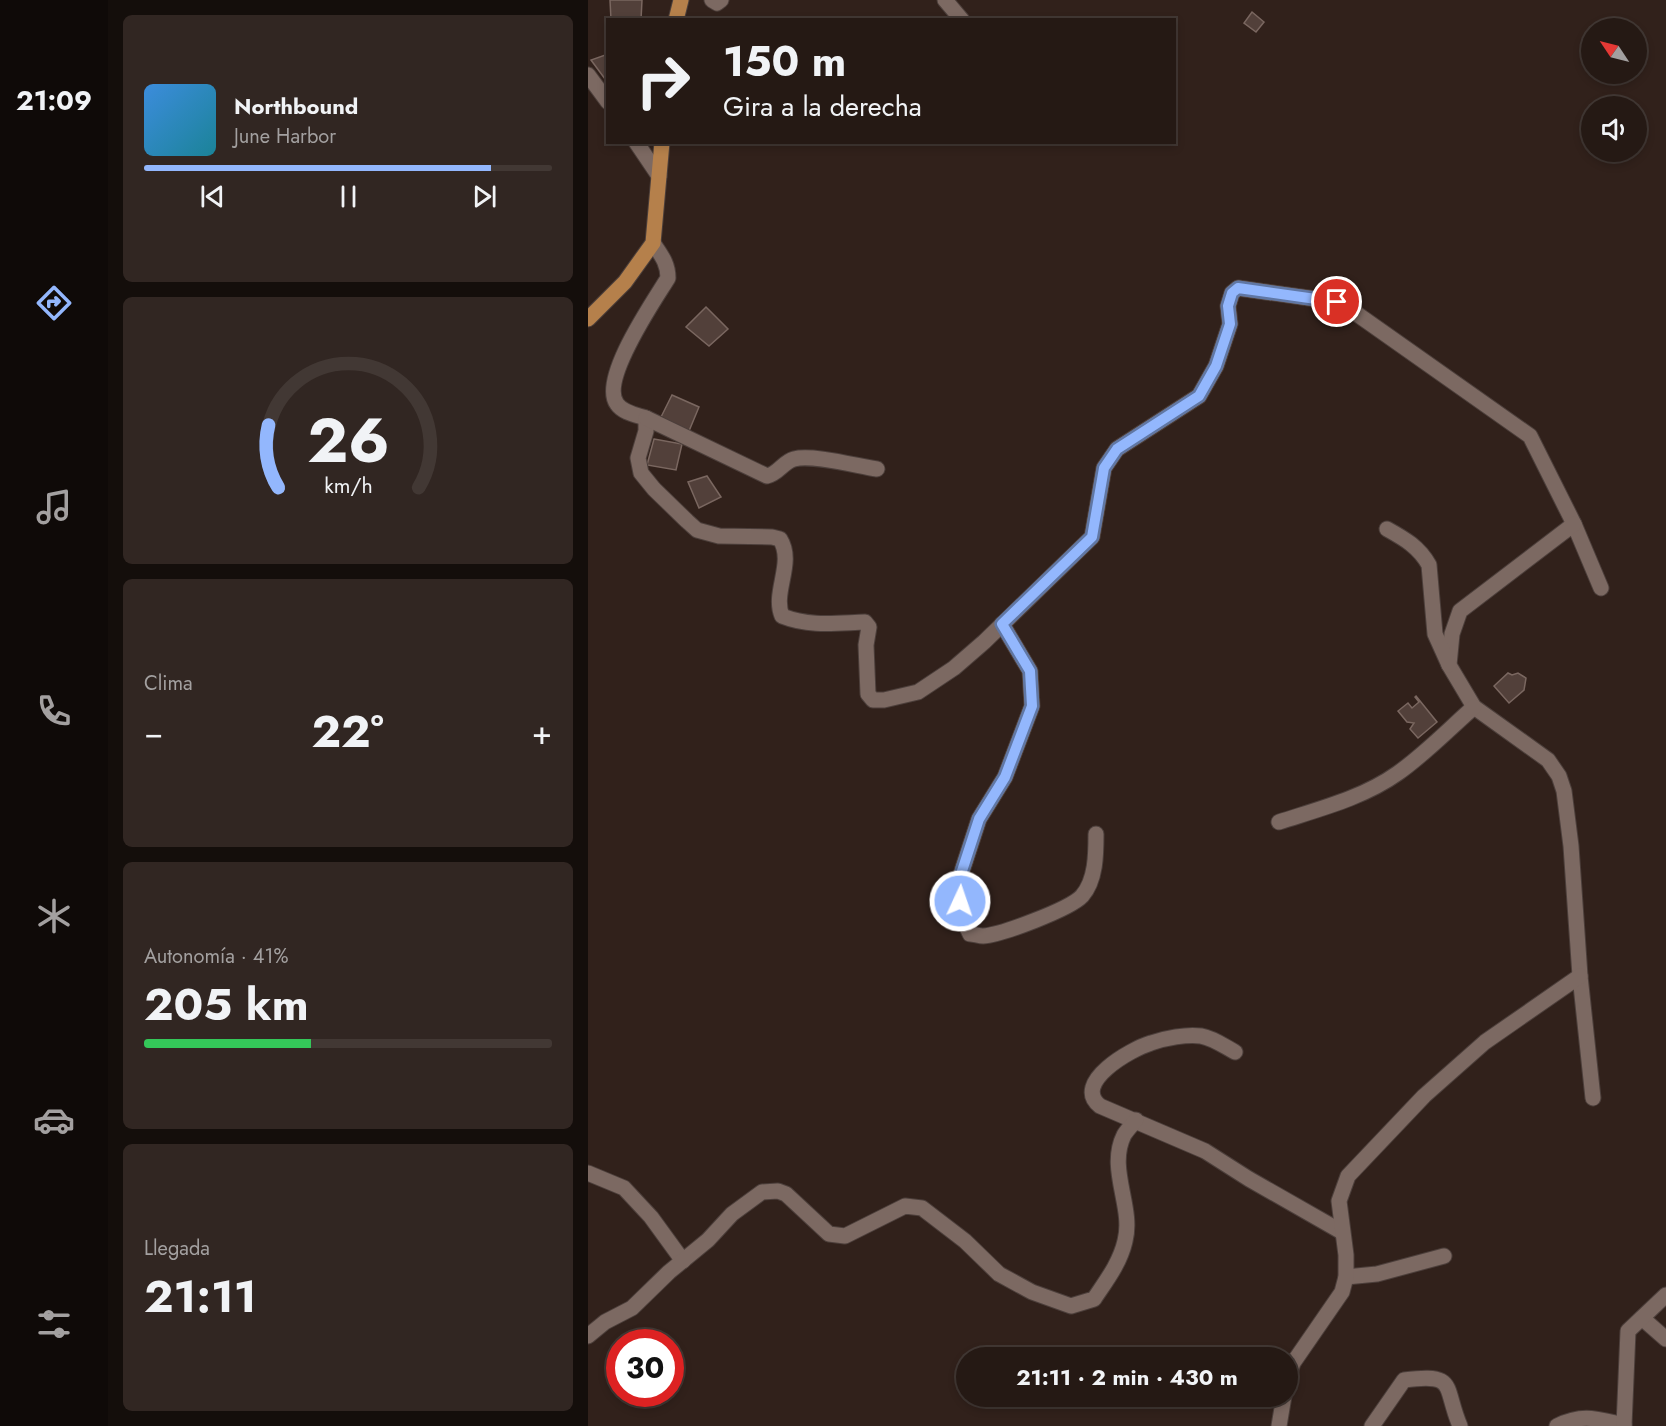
<!DOCTYPE html>
<html lang="es">
<meta charset="utf-8">
<style>
:root{--surface:#251914;--page:#312622;--text:#f1f3f6;--muted:#a3a0a0;--line:#423834;--accent:#93b7fd}
body{margin:0;font-family:Jost,sans-serif;background:var(--page);color:var(--text);height:100vh;display:flex;flex-direction:column;font-size:22px;white-space:nowrap}
*{box-sizing:border-box;margin:0}
p{font-size:20px;color:var(--muted)}
.icon{flex:none;width:33px;height:33px;fill:none;stroke:currentColor;stroke-width:2;stroke-linecap:round;stroke-linejoin:round}
.map{position:relative;flex:1;overflow:hidden}
.drawer{display:flex;flex-direction:column;gap:15px;padding:15px;background:#140e0b;width:480px}
.drawer>*{flex:none}
.hud{position:absolute;left:18px;top:18px;width:570px;height:126px;border-radius:0px;box-shadow:0 3px 9px #0003,0 0 0 2px var(--line);background:#251914;color:var(--text);overflow:hidden}
.needle{width:39px;rotate:305deg}
.buttons{position:absolute;left:993px;top:18px;display:grid;gap:12px}
.buttons a{display:grid;place-items:center;width:66px;height:66px;border-radius:50%;background:var(--surface);box-shadow:0 3px 9px #0003,0 0 0 2px var(--line);font-size:30px}
.speed{position:absolute;left:18px;top:1329px;display:flex;gap:12px;font-size:30px;font-weight:700;text-align:center}
.speed>*{display:grid;place-content:center;width:78px;height:78px;border-radius:50%;background:var(--surface);box-shadow:0 3px 9px #0003,0 0 0 2px var(--line);line-height:1}
.speed .limit{border:9px solid #d22;background:#fff;color:#111}
.pin{position:absolute;display:grid;place-items:center;width:51px;height:51px;color:#fff;margin:-26px;border:3px solid #fff;border-radius:50%;box-shadow:0 2px 6px #0007}
.me{position:absolute;width:66px;margin:-33px;rotate:3deg;stroke-linejoin:round;filter:drop-shadow(0 0 4px #0008)}
.turn{display:flex;align-items:center;gap:21px;height:126px;padding:0 18px;font-size:27px}
.turn .icon{width:78px;height:78px;stroke-width:2.5}
.turn b{display:block;font-size:42px;line-height:51px}
.big{font-size:45px;font-weight:700;line-height:1.1}
.drawer .widget{flex:1;display:flex;flex-direction:column;justify-content:center;gap:9px;min-width:0;padding:0 21px;border-radius:9px;background:var(--page)}
.drawer .dial{align-items:center;gap:0}
.dial svg{height:156px;overflow:visible;fill:none;stroke:var(--line);stroke-width:7;stroke-linecap:round;text-anchor:middle}
.dial text{fill:var(--text);stroke:none}
.song{display:flex;align-items:center;gap:18px}
.cover{width:72px;height:72px;border-radius:9px;background:linear-gradient(135deg,hsl(210 70% 55%),hsl(190 70% 35%))}
.played{height:6px;border-radius:3px;background:linear-gradient(90deg,var(--accent) 85%,var(--line) 85%)}
.keys{display:flex;justify-content:space-around;direction:ltr}
.heat{display:flex;justify-content:space-between;align-items:center;font-size:33px;direction:ltr}
.charge{height:9px;border-radius:4px;background:linear-gradient(90deg,#34c759 41%,var(--line) 0)}
.trip{position:absolute;left:368px;top:1347px;width:342px;height:60px;border-radius:30px;background:var(--surface);box-shadow:0 3px 9px #0003,0 0 0 2px var(--line);font-weight:700;line-height:60px;text-align:center}
main{display:flex;flex:1;min-height:0}
.dock{display:flex;flex-direction:column;width:108px;justify-content:space-around;align-items:center;background:#0f0a08;color:var(--muted)}
.dock .icon{width:42px;height:42px}
.dock .current{color:var(--accent)}
.dock b{font-size:27px;color:var(--text)}
.map>svg:first-child{display:block}
</style>
<main>
<nav class="dock">
<b>21:09</b>
<svg class="icon current" aria-label="directions" viewBox="0 0 24 24"><path d="M12 3l9 9-9 9-9-9zM9 14v-3h6M13 9l2 2-2 2"/></svg>
<svg class="icon" aria-label="music" viewBox="0 0 24 24"><path d="M9 18V5l10-2v13"/><circle cx="6" cy="18" r="3"/><circle cx="16" cy="16" r="3"/></svg>
<svg class="icon" aria-label="phone" viewBox="0 0 24 24"><path d="M5 4h4l2 5-3 2q2 4 5 5l2-3 5 2v4C11 20 4 13 5 4z"/></svg>
<svg class="icon" aria-label="climate" viewBox="0 0 24 24"><path d="M12 3v18M4 7l16 10M4 17L20 7"/></svg>
<svg class="icon" aria-label="car" viewBox="0 0 24 24"><path d="M5 17H2v-5l4-1 3-4h7l3 4 3 1v5h-3M9 17h6M6 11h13"/><circle cx="7" cy="17" r="2"/><circle cx="17" cy="17" r="2"/></svg>
<svg class="icon" aria-label="filters" viewBox="0 0 24 24"><path d="M4 7h16M4 17h16"/><circle cx="9" cy="7" r="2"/><circle cx="15" cy="17" r="2"/></svg>
</nav>
<section class="drawer">
<div class="widget">
<div class="song"><i class="cover"></i><div><b>Northbound</b><p>June Harbor</p></div></div>
<div class="played"></div>
<div class="keys"><svg class="icon" aria-label="previous" viewBox="0 0 24 24"><path d="M18 5L8 12l10 7zM5 5v14"/></svg><svg class="icon" aria-label="pause" viewBox="0 0 24 24"><path d="M8 5v14M16 5v14"/></svg><svg class="icon" aria-label="next" viewBox="0 0 24 24"><path d="M6 5l10 7-10 7zM19 5v14"/></svg></div>
</div>
<div class="widget dial"><svg viewBox="0 0 100 80">
<path d="M14 69A42 42 0 1 1 86 69"/>
<path d="M14 69A42 42 0 0 1 9 37" stroke="#93b7fd"/>
<text x="50" y="56" font-size="32" font-weight="700">26</text>
<text x="50" y="72" font-size="11">km/h</text>
</svg></div>
<div class="widget"><p>Clima</p>
<div class="heat"><a>−</a><b class="big">22°</b><a>+</a></div>
</div>
<div class="widget"><p>Autonomía · 41%</p><b class="big">205 km</b><div class="charge"></div></div>
<div class="widget"><p>Llegada</p><b class="big">21:11</b></div>
</section>
<div class="map">
<svg width="1078" height="1426" viewBox="0 0 1078 1426">
<rect width="100%" height="100%" fill="#31211b"/>
<g fill="#52403a" stroke="#7a6760" stroke-width="1.5">
<polygon points="22,0 54,0 53,20 23,20"/>
<polygon points="664,12 676,22 668,32 656,23"/>
<polygon points="20,54 20,83 3,60"/>
<polygon points="118,307 140,329 121,346 98,327"/>
<polygon points="84,395 111,407 101,431 72,419"/>
<polygon points="66,439 94,444 88,470 59,465"/>
<polygon points="119,476 133,497 111,508 100,482"/>
<polygon points="920,673 924,675 930,673 938,678 936,690 921,703 906,686"/>
<polygon points="828,696 849,722 830,738 822,729 826,723 819,722 810,711 820,703 824,708 831,702 827,697"/>
</g>
<g fill="none" stroke-linecap="round" stroke-linejoin="round">
<g stroke="#4c3f3b" stroke-width="17">
<g id="minor">
<polyline points="124,0 129,3 133,0"/>
<polyline points="357,0 374,20"/>
<polyline points="0,75 20,102"/>
<polyline points="48,142 71,176"/>
<path d="M65 243C73 255 80 263 80 278 66 301 11 380 29 404 35 413 49 415 58 418V431L50 458 53 473 66 489 99 521 109 530 131 536 184 537 192 539C207 563 184 592 194 616 222 627 248 623 277 622L281 627 278 645 280 694 285 700H296L330 692 366 668 396 642 504 537 516 468 529 449 611 396 628 366 642 324 640 306 644 293 650 288 749 302 759 307 942 436 986 524 1013 588"/>
<path d="M58 418 179 476C190 474 195 462 206 459 224 454 269 466 289 469"/>
<polyline points="986,524 872,611 864,634 861,665 886,707 960,760 971,776 976,791 983,846 992,976 1005,1098"/>
<path d="M799 529C817 539 831 547 841 565L847 634 861 665"/>
<path d="M414 624 442 671 444 706 417 777 391 819 374 871V917L382 934C386 934 391 936 395 936 413 935 482 909 494 896 508 880 508 854 508 834"/>
<path d="M691 822C731 809 775 798 810 773 837 754 861 729 886 707"/>
<path d="M647 1052C636 1046 625 1038 613 1036 599 1034 577 1038 563 1043 543 1049 483 1083 512 1106L617 1151 661 1179 754 1232"/>
<polyline points="0,1173 36,1188 63,1217 95,1261"/>
<polyline points="758,1277 789,1274 856,1256"/>
<polyline points="1054,1318 1078,1339"/>
<path d="M0 1336 17 1322 44 1308 81 1272 120 1240 144 1214 174 1192 190 1191 198 1194 241 1234 257 1236 317 1206 334 1208 377 1241 411 1274 444 1292 483 1306 506 1299C518 1281 532 1263 537 1241 546 1207 519 1169 536 1135 539 1130 544 1125 548 1120"/>
<polyline points="699,1382 705,1363 754,1292 758,1277 758,1255 751,1201 760,1176 836,1096 897,1042 992,976"/>
<polyline points="691,1426 696,1396"/>
<path d="M784 1426 816 1380C870 1373 855 1386 872 1426"/>
<path d="M969 1426C995 1413 1009 1419 1036 1425"/>
<polyline points="1036,1426 1040,1331 1078,1295"/>
</g>
</g>
<g stroke="#4c3f3b" stroke-width="17">
<g id="major">
<polyline points="88,20 93,0"/>
<polyline points="0,319 37,282 65,243 74,142"/>
</g>
</g>
<use href="#minor" stroke="#7c6962" stroke-width="15"/>
<use href="#major" stroke="#b5804b" stroke-width="15"/>
</g>
<g fill="none" stroke-linecap="round" stroke-linejoin="round">
<g stroke="#6077a4" stroke-width="15">
<polyline id="route" points="372,901 374,871 391,819 417,777 444,706 442,671 414,624 504,537 516,468 529,449 611,396 628,366 642,324 640,306 644,293 650,288 749,302"/>
</g>
<use href="#route" stroke="#93b7fd" stroke-width="10"/>
</g>
</svg>
<div class="buttons">
<a><svg class="needle" viewBox="-14 -14 28 28"><path d="M0-13l5 13h-10z" fill="#e53935"/><path d="M0 13l5-13h-10z" fill="#a3a0a0"/></svg></a>
<a><svg class="icon" aria-label="sound" viewBox="0 0 24 24"><path d="M4 9h4l5-4v14l-5-4H4zM17 9q2 3 0 6"/></svg></a>
</div>
<div class="speed"><div class="limit">30</div></div>
<div class="pin" style="left:749px;top:302px;background:#d93025"><svg class="icon" aria-label="arrive" viewBox="0 0 24 24"><path d="M6 21V4h12l-3 4 3 4H6"/></svg></div>
<svg class="me" style="left:372px;top:901px" viewBox="-20 -20 40 40"><circle r="17" fill="#93b7fd" stroke="#fff" stroke-width="3"/><path d="M0-11L8 9 0 5-8 9z" fill="#fff"/></svg>
<div class="trip">21:11 · 2 min · 430 m</div>
<div class="hud">
<div class="turn"><svg class="icon" aria-label="right" viewBox="0 0 24 24"><path d="M7 20v-9h11M14 6l5 5-5 5"/></svg><div><b>150 m</b>Gira a la derecha</div></div>
</div>
</div>
</main>
